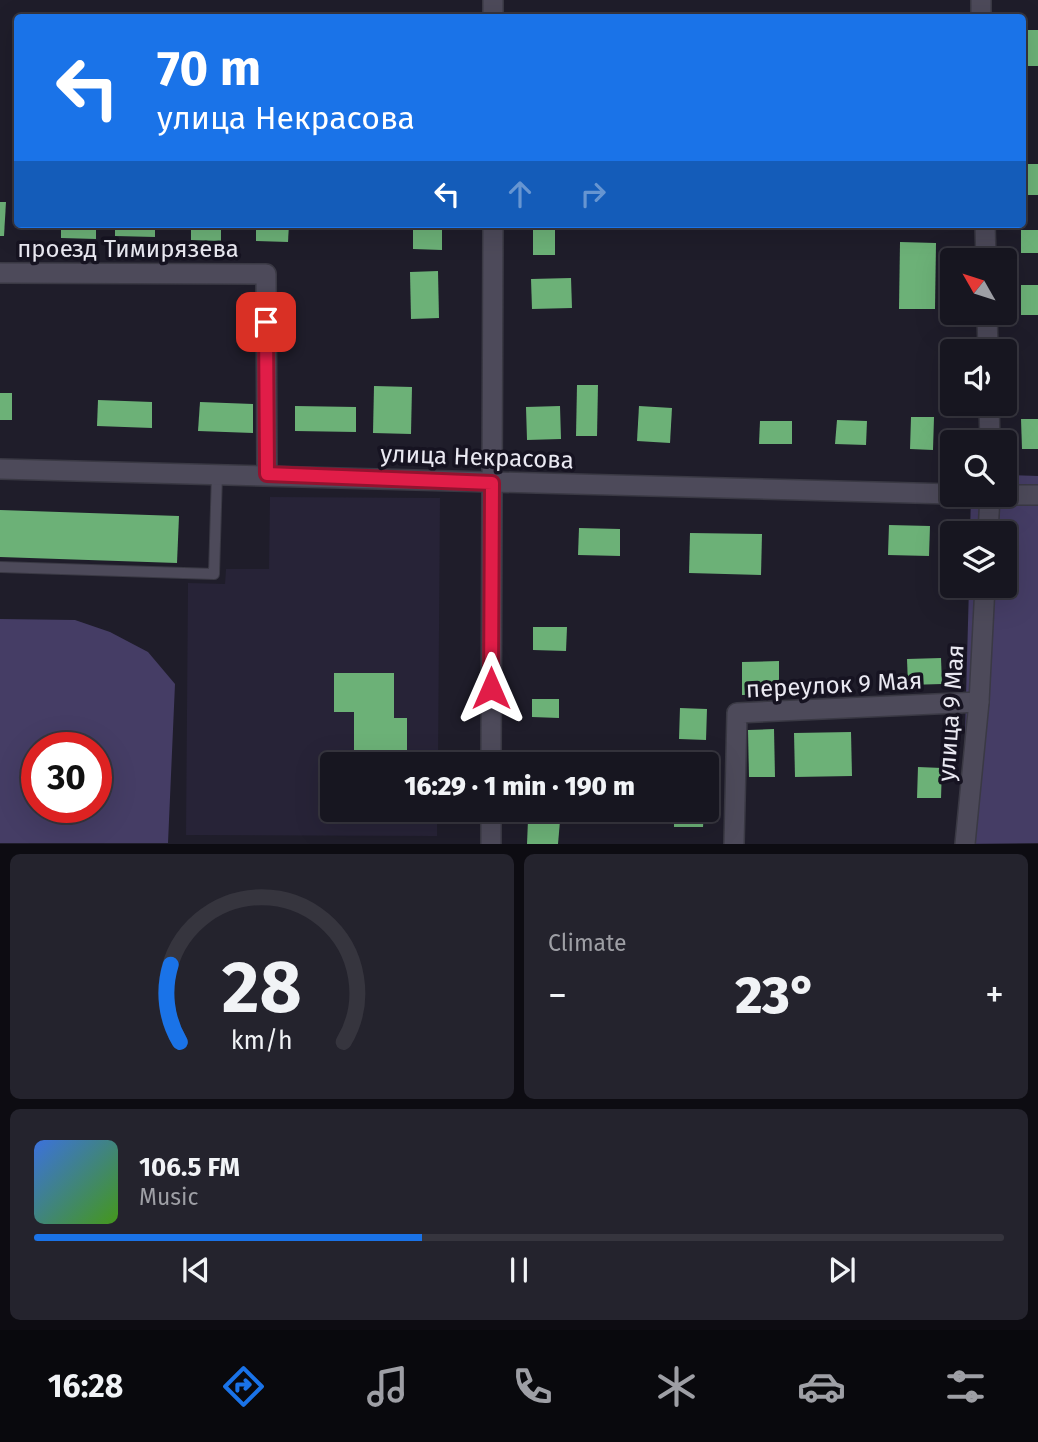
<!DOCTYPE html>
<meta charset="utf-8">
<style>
:root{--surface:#171620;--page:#24232d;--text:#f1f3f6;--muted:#9e9fa5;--line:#36353e;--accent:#1a73e8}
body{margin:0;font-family:"Fira Sans",sans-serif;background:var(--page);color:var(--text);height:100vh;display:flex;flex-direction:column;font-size:26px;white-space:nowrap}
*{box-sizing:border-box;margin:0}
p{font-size:23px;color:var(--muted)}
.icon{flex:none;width:38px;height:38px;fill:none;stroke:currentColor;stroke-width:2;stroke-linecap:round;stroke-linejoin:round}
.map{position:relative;height:844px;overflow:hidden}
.drawer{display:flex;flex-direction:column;gap:10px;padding:10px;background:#0d0c12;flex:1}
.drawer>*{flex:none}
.top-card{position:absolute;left:14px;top:14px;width:1012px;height:214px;border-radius:7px;box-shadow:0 7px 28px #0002,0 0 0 2px var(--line);background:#1a73e8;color:#fff;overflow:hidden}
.needle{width:46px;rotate:309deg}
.tools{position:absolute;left:940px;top:248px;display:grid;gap:14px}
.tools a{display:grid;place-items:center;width:77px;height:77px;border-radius:7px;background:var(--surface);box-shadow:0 7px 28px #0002,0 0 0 2px var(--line);font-size:35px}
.speed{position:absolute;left:21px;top:732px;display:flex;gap:14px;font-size:35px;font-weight:700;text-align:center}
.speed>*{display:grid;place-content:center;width:91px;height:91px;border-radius:50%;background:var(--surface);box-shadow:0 7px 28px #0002,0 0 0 2px var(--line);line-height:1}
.speed .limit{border:10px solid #d22;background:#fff;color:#111}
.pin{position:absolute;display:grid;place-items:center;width:60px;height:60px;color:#fff;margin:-30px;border-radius:14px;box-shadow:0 4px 10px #0006}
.me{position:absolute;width:77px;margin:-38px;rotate:0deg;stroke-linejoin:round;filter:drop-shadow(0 0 5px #0008)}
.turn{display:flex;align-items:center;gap:24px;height:147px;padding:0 28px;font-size:32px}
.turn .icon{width:91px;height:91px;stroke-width:2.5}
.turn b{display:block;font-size:49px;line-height:60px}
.lanes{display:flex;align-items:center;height:66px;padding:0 28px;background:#0003;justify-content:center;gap:35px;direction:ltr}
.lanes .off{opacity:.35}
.big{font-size:52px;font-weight:800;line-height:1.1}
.drawer .widget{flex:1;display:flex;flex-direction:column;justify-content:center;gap:10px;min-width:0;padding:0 24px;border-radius:10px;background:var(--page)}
.drawer .dial{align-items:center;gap:0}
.dial svg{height:182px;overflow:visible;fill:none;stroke:var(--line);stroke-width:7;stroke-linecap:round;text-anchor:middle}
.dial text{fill:var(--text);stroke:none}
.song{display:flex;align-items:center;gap:21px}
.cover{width:84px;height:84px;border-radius:10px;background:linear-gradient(135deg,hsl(220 70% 55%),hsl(100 70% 35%))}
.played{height:7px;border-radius:4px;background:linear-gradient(90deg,var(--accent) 40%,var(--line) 40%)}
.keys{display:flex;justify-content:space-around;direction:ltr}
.heat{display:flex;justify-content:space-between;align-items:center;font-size:38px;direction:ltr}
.drawer .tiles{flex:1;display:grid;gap:10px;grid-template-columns:1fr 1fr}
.widget:last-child{grid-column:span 2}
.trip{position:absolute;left:320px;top:752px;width:399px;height:70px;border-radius:7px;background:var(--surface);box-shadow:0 7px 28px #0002,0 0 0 2px var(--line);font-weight:800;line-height:70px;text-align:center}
.tab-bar{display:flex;height:112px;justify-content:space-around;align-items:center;background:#09090d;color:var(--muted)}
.tab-bar .icon{width:49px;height:49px}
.tab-bar .current{color:var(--accent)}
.tab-bar b{font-size:32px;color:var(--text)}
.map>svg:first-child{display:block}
</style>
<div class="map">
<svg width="1038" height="844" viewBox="0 0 1038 844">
<rect width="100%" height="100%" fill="#1f1d2a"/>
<polygon fill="#272337" points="270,497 440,498 438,765 332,765 332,810 437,810 437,836 186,835 188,583 225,584 226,569 269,569"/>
<g fill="#453d65" fill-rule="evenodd">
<polygon points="1005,475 1038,476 1038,843 962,844 969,586 1004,586 1004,534 970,534 971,495 1004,495"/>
<path d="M0 619 75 620 110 632 148 652 175 684 168 843H0ZM37 747H96V807H37Z"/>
</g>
<g fill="#6cb177">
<polygon points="1026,30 1038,30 1038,66 1025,66"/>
<rect x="1026" y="164" width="12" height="31"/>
<polygon points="0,202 6,202 4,236 0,236"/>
<polygon points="61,224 96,224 96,239 61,238"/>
<polygon points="115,224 155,224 155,237 115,236"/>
<polygon points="191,224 221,224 221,241 191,240"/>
<polygon points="256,224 289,224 288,242 256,241"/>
<polygon points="413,224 442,224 442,250 413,249"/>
<rect x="533" y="224" width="22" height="31"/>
<rect x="1021" y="230" width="17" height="23"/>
<polygon points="900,242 936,243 935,309 899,309"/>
<polygon points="438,271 439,318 411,319 410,272"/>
<polygon points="571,278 572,308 532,309 531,279"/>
<rect x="1021" y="285" width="17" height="30"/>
<polygon points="577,385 598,385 597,436 576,436"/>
<polygon points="374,386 412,387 411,434 373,433"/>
<rect x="0" y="393" width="12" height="27"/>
<polygon points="98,400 152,402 152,428 97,426"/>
<polygon points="200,402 253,404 253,433 198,431"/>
<polygon points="295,406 356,407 356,432 295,431"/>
<polygon points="560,406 561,439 527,440 526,407"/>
<polygon points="639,406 672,408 670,443 637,441"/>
<polygon points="911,417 934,417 933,450 910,449"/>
<polygon points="1021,419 1038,419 1038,449 1022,449"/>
<polygon points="837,420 867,421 866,445 835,444"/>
<polygon points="760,421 792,421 792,444 759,444"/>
<polygon points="0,510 179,516 177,563 0,557"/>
<polygon points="889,525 930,526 929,556 888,555"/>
<polygon points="579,528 620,529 620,556 578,555"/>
<polygon points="690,533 762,534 761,575 689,573"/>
<polygon points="533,627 567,627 566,651 533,650"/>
<polygon points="941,658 942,684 908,685 907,659"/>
<polygon points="779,661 779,694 742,695 742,662"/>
<polygon points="334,673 394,673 394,718 407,718 407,753 392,753 392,765 332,765 332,754 354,754 354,712 334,712"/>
<polygon points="532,699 559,699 559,718 532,717"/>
<polygon points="680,708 707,709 706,740 679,739"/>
<polygon points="774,729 775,777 749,777 748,730"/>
<polygon points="851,732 852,776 795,777 794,733"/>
<polygon points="918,767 942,768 941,798 917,798"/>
<polygon points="674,810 704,810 703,827 674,827"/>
<polygon points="528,820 560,821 558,844 527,844"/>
</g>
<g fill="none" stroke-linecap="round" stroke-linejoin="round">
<g stroke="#3a3944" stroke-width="12">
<polyline id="lane" points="0,567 214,574 217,474"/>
</g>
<g stroke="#3a3944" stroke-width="22">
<g id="street">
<polyline points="981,0 981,18"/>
<polyline points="493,18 493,0"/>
<polyline points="985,224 986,261"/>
<polyline points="0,273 266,274 267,474"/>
<polyline points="987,313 988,352"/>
<polyline points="989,404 990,443"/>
<polyline points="0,469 952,494"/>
<polyline points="1004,495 1038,495"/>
<polyline points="988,534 990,495"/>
<polyline points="491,765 493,224"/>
<polyline points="491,844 491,810"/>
<polyline points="734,844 737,713 979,702"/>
<polyline points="965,844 979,702 985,586"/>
</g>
</g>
<use href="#lane" stroke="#4d4a5a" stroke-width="10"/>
<use href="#street" stroke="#4d4a5a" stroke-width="19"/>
</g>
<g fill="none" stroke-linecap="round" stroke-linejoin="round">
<g stroke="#92132f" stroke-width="18">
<polyline id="route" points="266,322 267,474 492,483 491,688"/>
</g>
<use href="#route" stroke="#e11d48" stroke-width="12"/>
</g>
<g text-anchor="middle" stroke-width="7" stroke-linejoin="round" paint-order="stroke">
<g font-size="24" fill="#eae9f2" stroke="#161321">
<text x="128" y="257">проезд Тимирязева</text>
<text transform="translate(477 457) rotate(2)" y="8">улица Некрасова</text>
<text transform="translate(834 685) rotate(-3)" y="8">переулок 9 Мая</text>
<text transform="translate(951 713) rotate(-86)" y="8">улица 9 Мая</text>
</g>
</g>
</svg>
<div class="tools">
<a><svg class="needle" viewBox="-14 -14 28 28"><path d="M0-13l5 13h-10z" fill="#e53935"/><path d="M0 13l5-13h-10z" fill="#9e9fa5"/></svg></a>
<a><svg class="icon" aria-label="sound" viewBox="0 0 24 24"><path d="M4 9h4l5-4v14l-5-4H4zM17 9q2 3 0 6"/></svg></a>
<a><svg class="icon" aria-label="search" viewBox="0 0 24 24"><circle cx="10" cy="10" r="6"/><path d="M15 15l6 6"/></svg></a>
<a><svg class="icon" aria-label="layers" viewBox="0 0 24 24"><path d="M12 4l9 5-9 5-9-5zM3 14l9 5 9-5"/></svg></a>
</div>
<div class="speed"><div class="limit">30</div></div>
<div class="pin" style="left:266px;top:322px;background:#d93025"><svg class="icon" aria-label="arrive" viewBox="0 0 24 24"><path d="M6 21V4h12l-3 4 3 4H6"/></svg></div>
<svg class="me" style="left:491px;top:688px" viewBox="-20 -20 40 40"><path d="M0-17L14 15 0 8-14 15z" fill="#e11d48" stroke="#fff" stroke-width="4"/></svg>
<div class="trip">16:29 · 1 min · 190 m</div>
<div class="top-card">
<div class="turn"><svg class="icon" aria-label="left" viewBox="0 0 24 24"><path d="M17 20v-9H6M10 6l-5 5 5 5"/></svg><div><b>70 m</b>улица Некрасова</div></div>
<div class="lanes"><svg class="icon" aria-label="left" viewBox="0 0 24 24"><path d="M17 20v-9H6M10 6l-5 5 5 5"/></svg><svg class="icon off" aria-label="ahead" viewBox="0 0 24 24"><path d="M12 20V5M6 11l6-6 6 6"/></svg><svg class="icon off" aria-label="right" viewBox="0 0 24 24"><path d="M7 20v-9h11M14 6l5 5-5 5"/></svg></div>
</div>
</div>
<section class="drawer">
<div class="tiles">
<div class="widget dial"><svg viewBox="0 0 100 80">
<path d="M14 69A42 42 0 1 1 86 69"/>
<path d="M14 69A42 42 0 0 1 10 35" stroke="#1a73e8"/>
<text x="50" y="56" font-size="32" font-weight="700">28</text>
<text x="50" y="72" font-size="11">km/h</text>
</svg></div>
<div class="widget"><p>Climate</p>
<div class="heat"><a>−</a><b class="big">23°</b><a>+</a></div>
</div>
<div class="widget">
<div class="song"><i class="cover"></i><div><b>106.5 FM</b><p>Music</p></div></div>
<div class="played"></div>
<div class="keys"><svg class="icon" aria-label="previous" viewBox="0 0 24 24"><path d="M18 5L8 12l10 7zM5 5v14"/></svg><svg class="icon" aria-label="pause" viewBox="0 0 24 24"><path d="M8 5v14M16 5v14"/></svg><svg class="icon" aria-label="next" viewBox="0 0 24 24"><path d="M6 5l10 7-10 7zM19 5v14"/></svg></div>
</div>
</div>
</section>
<nav class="tab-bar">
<b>16:28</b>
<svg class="icon current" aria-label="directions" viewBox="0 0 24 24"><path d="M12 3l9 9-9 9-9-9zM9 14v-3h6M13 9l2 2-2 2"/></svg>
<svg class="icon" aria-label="music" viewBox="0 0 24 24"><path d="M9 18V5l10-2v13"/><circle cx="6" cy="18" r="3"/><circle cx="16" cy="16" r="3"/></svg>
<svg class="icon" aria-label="phone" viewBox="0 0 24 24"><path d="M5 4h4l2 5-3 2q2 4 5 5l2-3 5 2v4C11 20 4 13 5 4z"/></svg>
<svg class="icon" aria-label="climate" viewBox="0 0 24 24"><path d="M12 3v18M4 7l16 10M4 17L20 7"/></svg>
<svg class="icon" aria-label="car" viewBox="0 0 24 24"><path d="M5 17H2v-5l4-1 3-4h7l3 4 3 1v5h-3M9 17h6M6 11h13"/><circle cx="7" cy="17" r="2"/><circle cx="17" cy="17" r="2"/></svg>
<svg class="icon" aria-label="filters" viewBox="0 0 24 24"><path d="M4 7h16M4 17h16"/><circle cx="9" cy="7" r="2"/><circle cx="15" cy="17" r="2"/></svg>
</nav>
